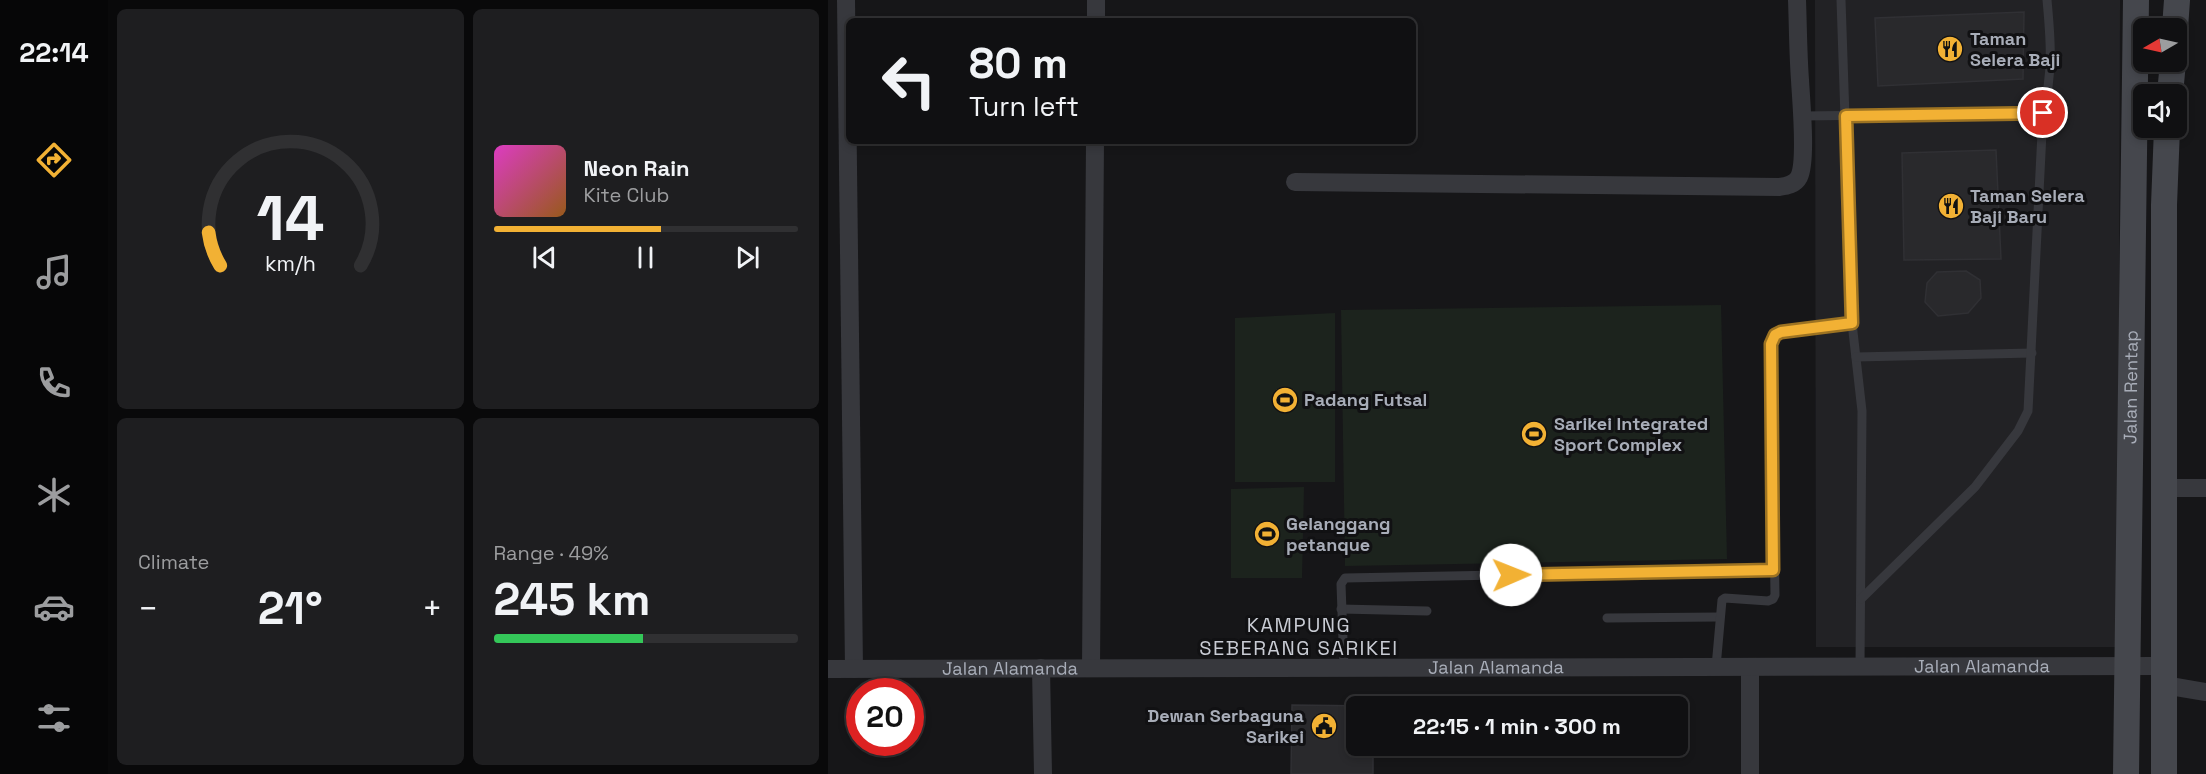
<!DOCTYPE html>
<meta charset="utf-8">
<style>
:root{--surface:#101012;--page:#1e1e20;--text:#f1f3f6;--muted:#9c9d9f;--line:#303032;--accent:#f2b134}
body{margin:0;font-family:"Space Grotesk",sans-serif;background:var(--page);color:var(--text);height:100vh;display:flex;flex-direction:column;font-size:22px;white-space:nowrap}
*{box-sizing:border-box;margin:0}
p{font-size:20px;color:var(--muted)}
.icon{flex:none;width:33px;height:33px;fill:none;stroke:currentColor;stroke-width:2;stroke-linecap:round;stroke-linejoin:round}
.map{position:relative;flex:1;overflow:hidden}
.panel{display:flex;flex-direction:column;gap:9px;padding:9px;background:#09090a;width:720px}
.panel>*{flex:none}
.top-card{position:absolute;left:18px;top:18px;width:570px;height:126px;border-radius:9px;box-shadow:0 3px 9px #0003,0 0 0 2px var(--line);background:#101012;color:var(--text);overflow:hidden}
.needle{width:39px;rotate:261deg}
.controls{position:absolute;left:1305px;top:18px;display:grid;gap:12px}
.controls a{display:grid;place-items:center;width:54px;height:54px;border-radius:9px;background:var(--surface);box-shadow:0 3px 9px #0003,0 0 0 2px var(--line);font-size:30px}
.speed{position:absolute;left:18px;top:678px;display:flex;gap:12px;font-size:30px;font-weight:700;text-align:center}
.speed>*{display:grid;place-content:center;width:78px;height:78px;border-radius:50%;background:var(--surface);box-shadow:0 3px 9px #0003,0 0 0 2px var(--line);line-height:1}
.speed .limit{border:9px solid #d22;background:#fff;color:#111}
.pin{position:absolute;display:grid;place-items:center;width:51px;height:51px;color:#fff;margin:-26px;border:3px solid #fff;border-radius:50%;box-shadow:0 2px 6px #0007}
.me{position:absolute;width:66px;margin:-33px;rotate:89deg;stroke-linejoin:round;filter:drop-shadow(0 0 4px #0008)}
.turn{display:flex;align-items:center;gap:21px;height:126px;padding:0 24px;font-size:27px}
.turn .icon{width:78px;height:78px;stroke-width:2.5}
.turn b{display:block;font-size:42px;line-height:51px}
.big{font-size:45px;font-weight:700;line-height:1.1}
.panel .widget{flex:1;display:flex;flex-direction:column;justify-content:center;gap:9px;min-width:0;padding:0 21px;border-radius:9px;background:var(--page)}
.panel .dial{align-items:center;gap:0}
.dial svg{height:156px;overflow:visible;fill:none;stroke:var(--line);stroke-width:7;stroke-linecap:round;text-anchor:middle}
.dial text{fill:var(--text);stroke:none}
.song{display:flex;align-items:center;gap:18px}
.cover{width:72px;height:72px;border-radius:9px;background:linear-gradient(135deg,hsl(310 70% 55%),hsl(30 70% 35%))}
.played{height:6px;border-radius:3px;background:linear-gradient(90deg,var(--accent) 55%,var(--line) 55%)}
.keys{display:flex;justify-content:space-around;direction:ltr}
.heat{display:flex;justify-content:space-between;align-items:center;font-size:33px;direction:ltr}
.charge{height:9px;border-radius:4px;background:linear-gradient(90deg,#34c759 49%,var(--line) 0)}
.panel .tiles{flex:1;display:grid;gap:9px;grid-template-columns:repeat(2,1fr)}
.trip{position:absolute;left:518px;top:696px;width:342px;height:60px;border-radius:9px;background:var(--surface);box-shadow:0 3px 9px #0003,0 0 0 2px var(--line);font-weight:700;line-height:60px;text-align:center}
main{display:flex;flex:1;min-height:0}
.menu{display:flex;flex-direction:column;width:108px;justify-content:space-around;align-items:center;background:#060607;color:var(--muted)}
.menu .icon{width:42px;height:42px}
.menu .active{color:var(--accent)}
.menu b{font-size:27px;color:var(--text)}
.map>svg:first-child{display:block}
</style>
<main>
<nav class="menu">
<b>22:14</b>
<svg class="icon active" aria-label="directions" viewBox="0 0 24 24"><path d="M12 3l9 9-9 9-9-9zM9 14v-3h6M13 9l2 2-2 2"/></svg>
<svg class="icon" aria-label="music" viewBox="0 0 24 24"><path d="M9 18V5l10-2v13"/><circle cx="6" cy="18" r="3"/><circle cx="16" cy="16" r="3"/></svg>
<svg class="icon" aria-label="phone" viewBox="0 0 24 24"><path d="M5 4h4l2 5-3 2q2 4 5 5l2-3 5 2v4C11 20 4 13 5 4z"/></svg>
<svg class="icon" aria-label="climate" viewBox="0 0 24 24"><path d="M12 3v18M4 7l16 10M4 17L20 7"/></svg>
<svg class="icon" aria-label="car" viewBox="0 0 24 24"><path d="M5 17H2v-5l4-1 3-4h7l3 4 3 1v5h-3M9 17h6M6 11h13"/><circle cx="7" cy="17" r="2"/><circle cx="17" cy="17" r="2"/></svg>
<svg class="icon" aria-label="filters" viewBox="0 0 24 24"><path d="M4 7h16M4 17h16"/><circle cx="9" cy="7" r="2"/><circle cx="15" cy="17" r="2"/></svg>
</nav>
<section class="panel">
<div class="tiles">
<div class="widget dial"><svg viewBox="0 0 100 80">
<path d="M14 69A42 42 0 1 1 86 69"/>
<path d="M14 69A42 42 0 0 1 8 52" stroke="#f2b134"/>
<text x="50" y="56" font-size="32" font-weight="700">14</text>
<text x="50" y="72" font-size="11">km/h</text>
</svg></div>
<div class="widget">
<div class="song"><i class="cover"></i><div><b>Neon Rain</b><p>Kite Club</p></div></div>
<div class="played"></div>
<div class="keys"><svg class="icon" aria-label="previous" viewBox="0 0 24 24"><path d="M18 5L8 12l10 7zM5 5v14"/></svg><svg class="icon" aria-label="pause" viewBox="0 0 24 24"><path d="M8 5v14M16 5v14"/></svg><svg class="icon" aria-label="next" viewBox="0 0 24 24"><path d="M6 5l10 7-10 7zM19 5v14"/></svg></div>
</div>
<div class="widget"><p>Climate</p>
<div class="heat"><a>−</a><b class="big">21°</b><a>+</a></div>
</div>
<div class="widget"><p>Range · 49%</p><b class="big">245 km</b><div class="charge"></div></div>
</div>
</section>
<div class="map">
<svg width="1378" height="774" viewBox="0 0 1378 774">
<rect width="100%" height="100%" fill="#161618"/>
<polygon fill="#222225" points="987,0 1292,0 1290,647 988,647"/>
<g fill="#1c231d">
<polygon points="893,305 899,559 517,566 513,310"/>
<polygon points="507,313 507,482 407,482 407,318"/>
<polygon points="476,487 474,578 403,578 403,489"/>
</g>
<g fill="#29292c" stroke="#303034" stroke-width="1.5">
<polygon points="1196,12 1195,79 1050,86 1047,18"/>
<polygon points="1168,150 1173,259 1076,260 1074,153"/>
<polygon points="1138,271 1152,280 1153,298 1140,313 1110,316 1097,302 1099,283 1109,272"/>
<polygon points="464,705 546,706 528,706 528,746 545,746 545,774 463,774"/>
</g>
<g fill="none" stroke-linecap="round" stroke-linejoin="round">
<g stroke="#37383d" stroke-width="9">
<polyline points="1013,0 1024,323 1034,411 1032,666"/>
<polyline points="975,116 1215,113"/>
<polyline points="1028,357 1204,353"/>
<path d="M1033 599 1147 487 1190 431 1200 411 1215 113C1225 72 1223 42 1219 0"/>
<polyline points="513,609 599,611"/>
<polyline points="779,618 891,617"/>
<polyline points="888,667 894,600 897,598 940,601 945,599 947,595 943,344 947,335 953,332 1024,323"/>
<polyline points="516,668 513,584 517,578 945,570"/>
</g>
<g stroke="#37383d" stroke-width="18">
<polyline points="18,0 26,669"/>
<polyline points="268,21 268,0"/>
<path d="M467 182 951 187C958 186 967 185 971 177 979 161 973 100 972 80 970 53 970 26 969 0"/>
<polyline points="1336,488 1378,488"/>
<polyline points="922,667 922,774"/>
<polyline points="213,668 215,774"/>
<polyline points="263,668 267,141"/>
<path id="s1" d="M0 669 1336 666"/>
<polyline points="1336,685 1378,692"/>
</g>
<g stroke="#45474d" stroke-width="26">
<polyline points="1347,28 1349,0"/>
<polyline points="1342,94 1345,62"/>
<path id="s2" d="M1298 774 1308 0"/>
<polyline points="1336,774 1336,205 1339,128"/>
</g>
</g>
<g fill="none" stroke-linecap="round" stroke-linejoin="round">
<g stroke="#9d7322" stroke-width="15">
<polyline id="route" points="683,575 945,570 943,344 947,335 953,332 1024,323 1018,116 1215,113"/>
</g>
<use href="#route" stroke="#f2b134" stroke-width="10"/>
</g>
<defs>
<g id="restaurant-disc" transform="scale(1.35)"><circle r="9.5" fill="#f2b134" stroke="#111113"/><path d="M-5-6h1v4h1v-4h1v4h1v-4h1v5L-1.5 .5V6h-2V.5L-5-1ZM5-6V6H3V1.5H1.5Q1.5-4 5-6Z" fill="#111"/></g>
<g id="stadium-disc" transform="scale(1.35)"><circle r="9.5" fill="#f2b134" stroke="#111113"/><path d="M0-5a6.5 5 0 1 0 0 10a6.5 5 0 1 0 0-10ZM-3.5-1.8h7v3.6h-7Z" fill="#111"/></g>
<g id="civic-disc" transform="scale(1.35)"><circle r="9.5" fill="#f2b134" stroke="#111113"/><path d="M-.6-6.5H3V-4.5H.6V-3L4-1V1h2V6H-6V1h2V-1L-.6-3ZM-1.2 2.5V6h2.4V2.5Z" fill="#111"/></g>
</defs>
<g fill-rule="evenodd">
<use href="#restaurant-disc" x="1122" y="49"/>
<use href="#restaurant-disc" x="1123" y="206"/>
<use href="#stadium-disc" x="457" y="400"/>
<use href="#stadium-disc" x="706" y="434"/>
<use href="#stadium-disc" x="439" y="534"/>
<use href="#civic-disc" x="496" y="726"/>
</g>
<g text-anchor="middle" stroke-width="6" stroke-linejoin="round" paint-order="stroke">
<g font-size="18" font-weight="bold" fill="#a8adb8" stroke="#111113" text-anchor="start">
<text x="1142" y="45">Taman<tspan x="1142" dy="21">Selera Baji</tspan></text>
<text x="1142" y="202">Taman Selera<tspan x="1142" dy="21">Baji Baru</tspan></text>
<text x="476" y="406">Padang Futsal</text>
<text x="726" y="430">Sarikei Integrated<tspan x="726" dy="21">Sport Complex</tspan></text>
<text x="458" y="530">Gelanggang<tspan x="458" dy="21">petanque</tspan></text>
<text x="476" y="722" text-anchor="end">Dewan Serbaguna<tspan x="476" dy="21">Sarikei</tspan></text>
</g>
<g font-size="18" fill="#a8adb8" stroke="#111113">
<text dy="6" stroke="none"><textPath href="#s2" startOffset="387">Jalan Rentap</textPath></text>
<text dy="6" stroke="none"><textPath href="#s1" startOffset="1154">Jalan Alamanda</textPath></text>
<text dy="6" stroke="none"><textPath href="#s1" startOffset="668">Jalan Alamanda</textPath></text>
<text dy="6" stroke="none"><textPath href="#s1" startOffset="182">Jalan Alamanda</textPath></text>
</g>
<g font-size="20" letter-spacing="1.5" fill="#c9ccd4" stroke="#111113">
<text x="471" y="632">KAMPUNG<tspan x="471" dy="23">SEBERANG SARIKEI</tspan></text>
</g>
</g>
</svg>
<div class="controls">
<a><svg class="needle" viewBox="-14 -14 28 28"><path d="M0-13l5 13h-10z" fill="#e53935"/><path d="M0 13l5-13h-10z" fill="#9c9d9f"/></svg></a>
<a><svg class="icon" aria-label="sound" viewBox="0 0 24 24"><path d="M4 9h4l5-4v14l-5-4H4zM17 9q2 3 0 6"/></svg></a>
</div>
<div class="speed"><div class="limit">20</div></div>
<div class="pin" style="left:1215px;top:113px;background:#d93025"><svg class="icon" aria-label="arrive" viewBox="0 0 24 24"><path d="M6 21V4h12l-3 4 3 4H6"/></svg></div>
<svg class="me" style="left:683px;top:575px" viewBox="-20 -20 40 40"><circle r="19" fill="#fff"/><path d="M0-13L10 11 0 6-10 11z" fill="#f2b134"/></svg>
<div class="trip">22:15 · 1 min · 300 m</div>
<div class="top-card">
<div class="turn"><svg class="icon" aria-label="left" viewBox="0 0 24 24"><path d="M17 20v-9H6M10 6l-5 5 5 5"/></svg><div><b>80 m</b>Turn left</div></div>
</div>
</div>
</main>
